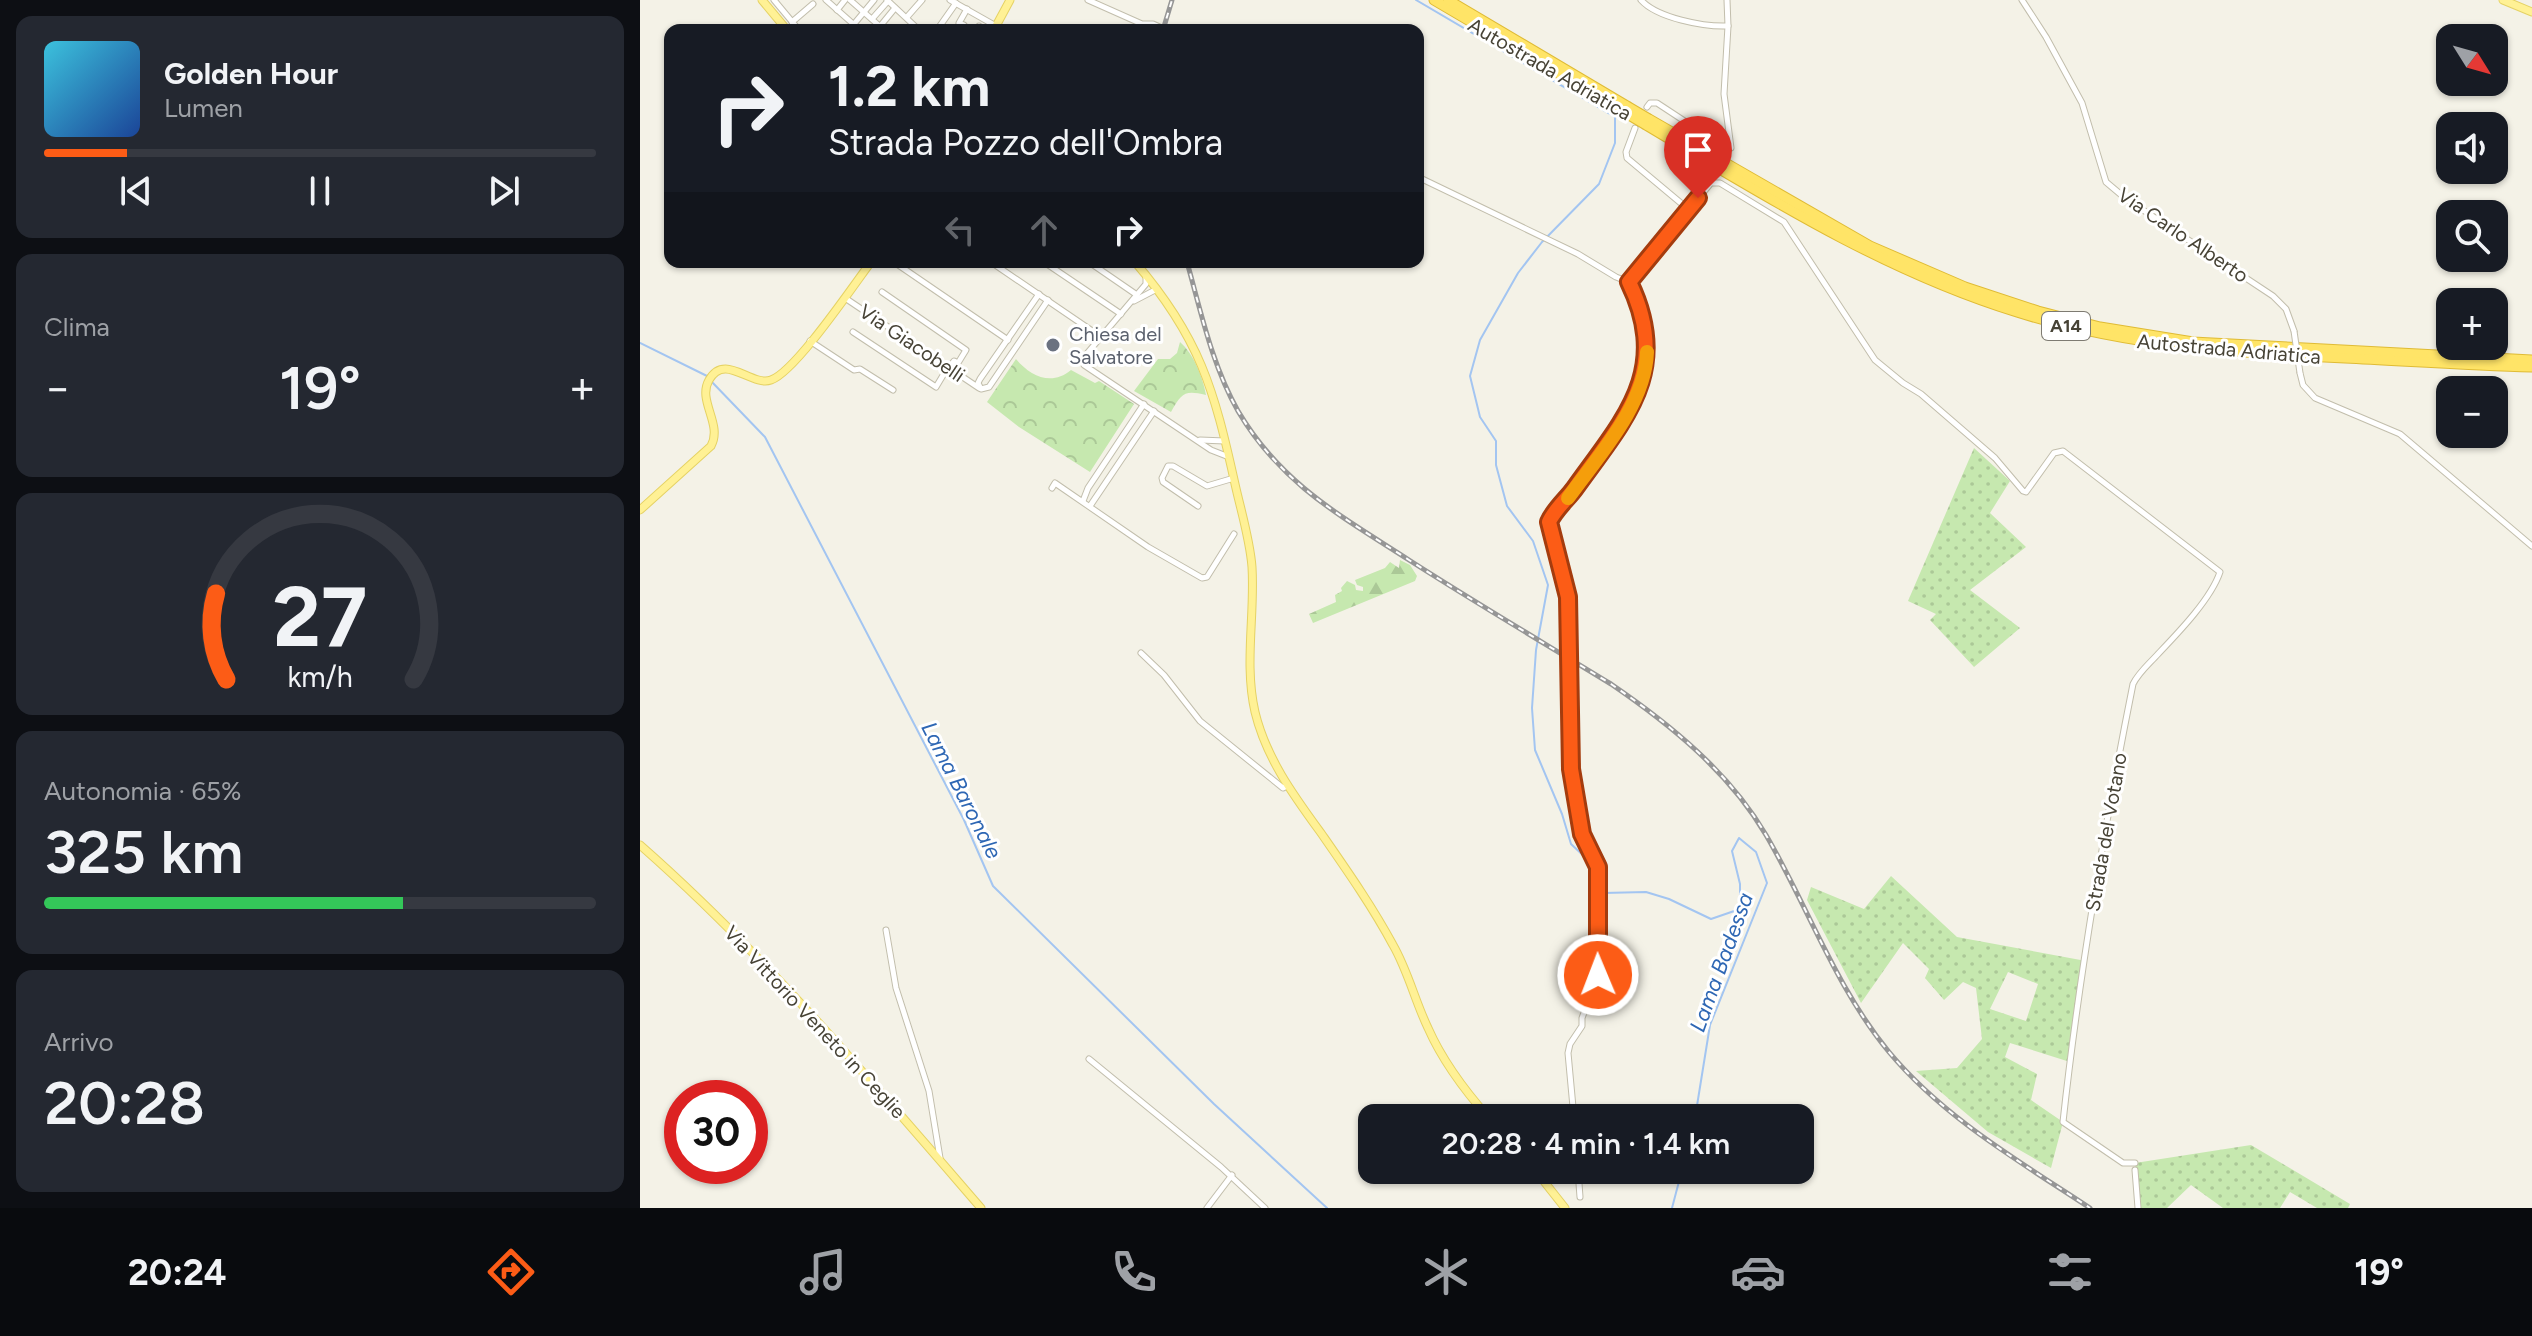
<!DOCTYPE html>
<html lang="it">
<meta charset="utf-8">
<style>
:root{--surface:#171b24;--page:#242831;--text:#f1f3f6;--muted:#9ea1a6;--line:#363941;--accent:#fc5c16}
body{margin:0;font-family:Figtree,sans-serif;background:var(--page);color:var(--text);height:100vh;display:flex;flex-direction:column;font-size:30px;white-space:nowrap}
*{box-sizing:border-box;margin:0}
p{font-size:26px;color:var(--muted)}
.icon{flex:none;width:44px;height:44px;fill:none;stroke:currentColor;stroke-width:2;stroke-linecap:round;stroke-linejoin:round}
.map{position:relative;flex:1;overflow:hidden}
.panel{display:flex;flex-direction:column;gap:16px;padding:16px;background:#0d0f14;width:640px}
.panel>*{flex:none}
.top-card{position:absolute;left:24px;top:24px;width:760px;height:244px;border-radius:16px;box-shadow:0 2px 6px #0004;background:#171b24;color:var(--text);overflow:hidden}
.needle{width:52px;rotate:127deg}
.tools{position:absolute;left:1796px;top:24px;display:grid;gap:16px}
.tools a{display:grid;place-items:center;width:72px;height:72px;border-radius:16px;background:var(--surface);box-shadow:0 2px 6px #0004;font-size:40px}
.speed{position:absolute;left:24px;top:1080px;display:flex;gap:16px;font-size:40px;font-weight:700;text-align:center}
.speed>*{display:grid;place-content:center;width:104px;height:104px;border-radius:50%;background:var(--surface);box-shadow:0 2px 6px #0004;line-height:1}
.speed .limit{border:12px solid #d22;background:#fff;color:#111}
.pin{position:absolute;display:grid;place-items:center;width:68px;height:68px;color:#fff;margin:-82px -34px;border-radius:50% 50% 50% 0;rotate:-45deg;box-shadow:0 0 8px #0007}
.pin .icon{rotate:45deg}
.me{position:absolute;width:88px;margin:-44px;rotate:359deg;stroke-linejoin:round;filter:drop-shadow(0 0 6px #0008)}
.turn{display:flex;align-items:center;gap:28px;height:168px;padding:0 32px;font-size:36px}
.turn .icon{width:104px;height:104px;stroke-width:2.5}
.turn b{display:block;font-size:56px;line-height:68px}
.lanes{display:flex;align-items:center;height:76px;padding:0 32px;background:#0003;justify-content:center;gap:40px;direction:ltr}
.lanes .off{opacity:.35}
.big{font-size:60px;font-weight:600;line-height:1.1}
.panel .widget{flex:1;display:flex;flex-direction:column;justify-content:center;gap:12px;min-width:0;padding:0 28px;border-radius:16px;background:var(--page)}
.panel .dial{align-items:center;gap:0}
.dial svg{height:208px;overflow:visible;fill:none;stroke:var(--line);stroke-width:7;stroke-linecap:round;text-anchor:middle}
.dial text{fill:var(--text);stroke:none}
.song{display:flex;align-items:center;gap:24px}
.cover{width:96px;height:96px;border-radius:12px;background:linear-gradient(135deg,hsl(190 70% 55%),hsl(220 70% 35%))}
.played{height:8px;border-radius:4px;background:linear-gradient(90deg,var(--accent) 15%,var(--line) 15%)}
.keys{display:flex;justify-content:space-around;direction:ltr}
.heat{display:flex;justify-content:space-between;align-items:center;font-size:44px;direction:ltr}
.charge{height:12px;border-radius:6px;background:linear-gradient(90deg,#34c759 65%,var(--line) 0)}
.trip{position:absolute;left:718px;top:1104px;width:456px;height:80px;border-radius:16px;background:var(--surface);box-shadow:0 2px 6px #0004;font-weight:600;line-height:80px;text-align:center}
.tabs{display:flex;height:128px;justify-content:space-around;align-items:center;background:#090b0e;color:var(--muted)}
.tabs .icon{width:56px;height:56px}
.tabs .selected{color:var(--accent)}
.tabs b{font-size:36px;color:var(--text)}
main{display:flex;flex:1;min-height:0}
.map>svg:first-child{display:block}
</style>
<main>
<section class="panel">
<div class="widget">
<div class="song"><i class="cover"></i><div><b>Golden Hour</b><p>Lumen</p></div></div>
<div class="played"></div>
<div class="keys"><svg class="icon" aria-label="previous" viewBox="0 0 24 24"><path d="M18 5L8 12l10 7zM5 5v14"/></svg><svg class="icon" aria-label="pause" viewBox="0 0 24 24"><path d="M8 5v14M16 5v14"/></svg><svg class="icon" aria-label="next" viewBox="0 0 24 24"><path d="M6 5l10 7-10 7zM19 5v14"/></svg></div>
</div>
<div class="widget"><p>Clima</p>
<div class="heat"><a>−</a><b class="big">19°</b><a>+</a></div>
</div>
<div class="widget dial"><svg viewBox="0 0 100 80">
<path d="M14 69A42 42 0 1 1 86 69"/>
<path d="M14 69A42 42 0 0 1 10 36" stroke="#fc5c16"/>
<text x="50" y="56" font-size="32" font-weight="700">27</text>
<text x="50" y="72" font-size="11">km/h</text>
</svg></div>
<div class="widget"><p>Autonomia · 65%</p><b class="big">325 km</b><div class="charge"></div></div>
<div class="widget"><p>Arrivo</p><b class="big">20:28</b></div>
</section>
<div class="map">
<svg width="1892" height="1208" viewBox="0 0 1892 1208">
<defs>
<pattern id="grass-dots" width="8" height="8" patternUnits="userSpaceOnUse" patternTransform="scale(2)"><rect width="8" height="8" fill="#c6e8af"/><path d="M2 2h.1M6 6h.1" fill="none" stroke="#abc897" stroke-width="1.8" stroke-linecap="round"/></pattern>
<pattern id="forest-firs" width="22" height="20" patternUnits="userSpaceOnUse" patternTransform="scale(2)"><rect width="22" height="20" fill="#c6e8af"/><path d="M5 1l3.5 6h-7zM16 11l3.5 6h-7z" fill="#abc897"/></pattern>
<pattern id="park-crowns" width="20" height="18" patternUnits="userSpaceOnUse" patternTransform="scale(2)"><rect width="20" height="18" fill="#c6e8af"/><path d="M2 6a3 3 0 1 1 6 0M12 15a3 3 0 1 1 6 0" fill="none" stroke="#abc897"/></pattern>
</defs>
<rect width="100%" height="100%" fill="#f4f2e7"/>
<g fill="url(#grass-dots)" fill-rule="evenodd">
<polygon points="1334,448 1370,481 1350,513 1386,547 1330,590 1380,628 1334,667 1290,620 1296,614 1268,601"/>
<path d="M1251 876 1317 937 1446 961 1430 1062 1370 1043 1365 1057 1397 1074 1391 1100 1423 1122 1411 1168 1348 1132 1276 1071 1317 1068 1342 1039 1336 988 1323 982 1304 1000 1285 978 1289 969 1263 943 1221 1003 1167 900 1171 887 1224 909ZM1368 972 1398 984 1386 1021 1350 1009Z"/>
<polygon points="1611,1145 1710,1204 1708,1208 1677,1208 1650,1192 1640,1208 1583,1208 1551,1185 1527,1208 1498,1208 1495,1163"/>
</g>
<polygon fill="url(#forest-firs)" points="760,560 770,565 777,576 775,581 673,623 669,614 696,602 695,595 702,591 701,588 707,581 715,585 716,590 723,591 723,587 717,585 715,580 745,568 750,562 759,568"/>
<g fill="url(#park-crowns)">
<path d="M540 342C554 354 563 378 566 395 544 390 542 393 531 412L494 391 518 359H530L537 353Z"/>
<path d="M376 359C391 377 412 386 431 370L455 383 459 381 494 404 450 472 379 427 347 402Z"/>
</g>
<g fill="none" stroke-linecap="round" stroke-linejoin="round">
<g stroke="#a3c5f1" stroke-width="2">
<polyline points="776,0 975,117 975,143 959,184 902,242 878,273 840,340 830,376 840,417 856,441 856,465 867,506 893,541 908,585 896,650 892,708 895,750 922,814 931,844 947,859 956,884"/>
<polyline points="0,343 67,376"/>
<polyline points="71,381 125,437 324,820 353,886 574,1104 687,1208"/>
<polyline points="960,889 963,893 1006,892 1029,899 1071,919 1100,909 1100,884 1092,851 1099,838 1116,852 1127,883 1070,1025 1055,1118"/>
<polyline points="1032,1208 1042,1170"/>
</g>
<g stroke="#c2beac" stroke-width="7">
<g id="minor">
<polyline points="134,0 159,30"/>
<polyline points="186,0 220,30"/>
<polyline points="210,0 244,30"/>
<polyline points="247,0 279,30"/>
<polyline points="310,0 356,26"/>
<polyline points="448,0 502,24 513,24 526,30"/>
<path d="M1001 0C1017 18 1064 27 1088 26L1087 0"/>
<polyline points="1382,0 1406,37 1442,103 1466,182 1485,198 1633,296 1646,309 1654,331"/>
<polyline points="197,10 205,0"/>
<polyline points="267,17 282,0"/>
<polyline points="232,19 248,1"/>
<polyline points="152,22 173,4"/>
<polyline points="339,26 339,30"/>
<polyline points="323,29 324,25 319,23 327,9"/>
<polyline points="209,30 234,0"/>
<polyline points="237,30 255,8"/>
<polyline points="297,30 316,3"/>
<polyline points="1007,107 1010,103 1017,103 1084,147 1091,148 1084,94 1088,26"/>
<polyline points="995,128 986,152 987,158 1048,209"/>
<polyline points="778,177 938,254 976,277 989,282"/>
<polyline points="254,262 368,340"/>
<polyline points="351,262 461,337"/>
<polyline points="404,262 481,314"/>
<polyline points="449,262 497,295"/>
<polyline points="506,276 506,284 444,357 444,365 571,450 589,457"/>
<path d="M989 282 1071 183H1080L1144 222 1235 360 1263 383 1281 394 1355 458 1383 491 1386 492 1414 453 1423 451 1580 572C1571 599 1538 633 1518 654 1509 664 1499 672 1493 684 1464 829 1439 975 1423 1122L1483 1163H1495"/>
<polyline points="242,292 326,350 318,363 314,361 309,368"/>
<polyline points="399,294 340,379 338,383 341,389 349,387 408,300"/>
<polyline points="205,298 339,388"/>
<polyline points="494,301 517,289"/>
<polyline points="213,332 296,387 308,367"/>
<polyline points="170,341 214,370 220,369 253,390"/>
<polyline points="1660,373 1663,385 1675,398 1760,434 1892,546"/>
<polyline points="560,440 585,441"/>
<polyline points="412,488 415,483 508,547 562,578 567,577 594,534"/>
<polyline points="443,501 448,488 504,404"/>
<polyline points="450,506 514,411"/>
<polyline points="558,506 523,482 522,478 528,466 533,466 567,486 594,478"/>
<polyline points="501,653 524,675 560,721 643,788 647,786"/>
<polyline points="246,930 256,988 289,1091 300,1158"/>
<polyline points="449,1059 581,1167 625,1208"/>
<path d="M934 1118 928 1053 930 1044 942 1026V1018L958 975V873L956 862 942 834 931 769 928 723V597L909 522C914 510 927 498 935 488 985 418 1031 371 989 282"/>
<polyline points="938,1170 940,1197"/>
<polyline points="1495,1170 1498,1208"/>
<polyline points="567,1208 592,1175"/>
</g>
</g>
<g stroke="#e5d264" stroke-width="9">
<g id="major">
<polyline points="122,0 147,30"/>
<polyline points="1863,0 1892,12"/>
<polyline points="364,30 356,26 370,0"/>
<path d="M495 262C560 338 574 389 595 484 601 511 610 540 612 567 615 615 604 664 615 712 626 758 654 796 681 833 706 869 732 906 753 945 768 971 775 1001 788 1028 803 1062 825 1091 849 1118"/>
<path d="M0 510 71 446C83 424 57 401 69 380 85 352 111 387 131 380 155 372 213 286 231 262"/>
<path d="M0 845C124 954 233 1083 341 1208"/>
<polyline points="895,1170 925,1208"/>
</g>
</g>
<g stroke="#dfbb36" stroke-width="11">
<g id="highway">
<polyline points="794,0 984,112"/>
<polyline points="808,0 987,106"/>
<polyline points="1009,119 1230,246 1325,287 1398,311 1460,327 1553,342 1892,360"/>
<path d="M1006 125C1125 196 1244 271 1377 312 1484 346 1594 353 1705 358 1767 361 1830 365 1892 367"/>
</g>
</g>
<use href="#minor" stroke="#fff" stroke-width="5"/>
<use href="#major" stroke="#fff195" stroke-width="7"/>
<use href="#highway" stroke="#ffe467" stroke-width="9"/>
<g stroke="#969696" stroke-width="5">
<g id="rail">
<polyline points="523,30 532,0"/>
<path d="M547 262C561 312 572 365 598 411 641 484 701 516 769 560 836 603 904 643 971 684 1031 725 1089 772 1126 835 1168 907 1196 988 1249 1052 1304 1118 1379 1161 1450 1208"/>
</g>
</g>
<use href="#rail" stroke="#fff" stroke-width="2" stroke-dasharray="6" stroke-linecap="butt"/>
<g stroke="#c2beac" stroke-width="7" stroke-linecap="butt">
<polyline id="minor-bridge" points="1654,331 1660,373"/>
</g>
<g stroke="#dfbb36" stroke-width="11" stroke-linecap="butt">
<g id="highway-bridge">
<polyline points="987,106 1009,119"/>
<polyline points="984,112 1006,125"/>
</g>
</g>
<use href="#minor-bridge" stroke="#fff" stroke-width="5"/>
<use href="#highway-bridge" stroke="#ffe467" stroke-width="9"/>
</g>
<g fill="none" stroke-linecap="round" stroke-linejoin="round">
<g stroke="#a43c0e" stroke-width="20">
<path id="route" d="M958 975V867L942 834 931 769 928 597 909 522C914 510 928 498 935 488 985 418 1032 371 989 282L1058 198"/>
</g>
<use href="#route" stroke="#fc5c16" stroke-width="14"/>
<path stroke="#f59e0b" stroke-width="14" d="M928 498C958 456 1005 406 1007 352"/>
</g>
<circle fill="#6b7280" stroke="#fff" stroke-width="3" cx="413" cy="345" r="8"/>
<g text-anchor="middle" stroke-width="6" stroke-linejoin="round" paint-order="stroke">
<rect fill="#fff" stroke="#7e7b72" stroke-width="2" x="1402" y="312" width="48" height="28" rx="6"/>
<g font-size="18" font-weight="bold" fill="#474336">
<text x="1426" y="332">A14</text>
</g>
<g font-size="20" fill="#474336" stroke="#fff">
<text transform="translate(910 69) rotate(30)" y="7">Autostrada Adriatica</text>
<text transform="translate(1543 235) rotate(34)" y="7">Via Carlo Alberto</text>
<text transform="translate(272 343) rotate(34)" y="7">Via Giacobelli</text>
<text transform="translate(1589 349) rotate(5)" y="7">Autostrada Adriatica</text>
<text transform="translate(1466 832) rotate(-80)" y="7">Strada del Votano</text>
<text transform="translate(175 1022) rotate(47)" y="7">Via Vittorio Veneto in Ceglie</text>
</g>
<g font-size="20" fill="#5b616d" stroke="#fff" text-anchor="start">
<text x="429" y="341">Chiesa del<tspan x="429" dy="23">Salvatore</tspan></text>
</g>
<g font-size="22" font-style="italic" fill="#2e67b4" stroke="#fff">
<text transform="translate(322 790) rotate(63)" y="8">Lama Baronale</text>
<text transform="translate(1081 962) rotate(-70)" y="8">Lama Badessa</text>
</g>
</g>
</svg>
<div class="tools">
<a><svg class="needle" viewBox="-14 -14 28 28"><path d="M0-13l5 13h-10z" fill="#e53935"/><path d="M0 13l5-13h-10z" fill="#9ea1a6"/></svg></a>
<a><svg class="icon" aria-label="sound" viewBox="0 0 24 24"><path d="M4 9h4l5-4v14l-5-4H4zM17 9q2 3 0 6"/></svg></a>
<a><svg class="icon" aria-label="search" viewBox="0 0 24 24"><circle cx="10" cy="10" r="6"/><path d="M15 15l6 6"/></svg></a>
<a>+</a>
<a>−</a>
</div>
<div class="speed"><div class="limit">30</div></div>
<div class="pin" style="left:1058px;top:198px;background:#d93025"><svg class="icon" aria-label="arrive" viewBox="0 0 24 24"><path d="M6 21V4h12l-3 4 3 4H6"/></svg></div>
<svg class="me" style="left:958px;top:975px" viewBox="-20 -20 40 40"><circle r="17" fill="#fc5c16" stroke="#fff" stroke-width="3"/><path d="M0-11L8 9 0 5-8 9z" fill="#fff"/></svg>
<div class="trip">20:28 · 4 min · 1.4 km</div>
<div class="top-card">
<div class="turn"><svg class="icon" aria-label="right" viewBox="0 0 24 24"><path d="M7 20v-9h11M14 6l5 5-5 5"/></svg><div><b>1.2 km</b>Strada Pozzo dell'Ombra</div></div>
<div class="lanes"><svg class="icon off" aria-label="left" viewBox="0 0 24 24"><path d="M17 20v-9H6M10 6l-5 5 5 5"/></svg><svg class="icon off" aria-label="ahead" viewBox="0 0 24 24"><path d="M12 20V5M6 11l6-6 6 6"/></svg><svg class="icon" aria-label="right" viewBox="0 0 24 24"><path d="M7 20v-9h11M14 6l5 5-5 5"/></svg></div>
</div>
</div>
</main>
<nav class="tabs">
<b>20:24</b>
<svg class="icon selected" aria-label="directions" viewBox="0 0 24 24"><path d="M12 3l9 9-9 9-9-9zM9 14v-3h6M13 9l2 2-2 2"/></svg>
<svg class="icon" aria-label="music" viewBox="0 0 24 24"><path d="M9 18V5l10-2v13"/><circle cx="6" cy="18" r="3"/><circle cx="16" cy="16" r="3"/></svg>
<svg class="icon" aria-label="phone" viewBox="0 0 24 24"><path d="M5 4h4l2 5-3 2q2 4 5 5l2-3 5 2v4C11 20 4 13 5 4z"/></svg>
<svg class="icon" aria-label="climate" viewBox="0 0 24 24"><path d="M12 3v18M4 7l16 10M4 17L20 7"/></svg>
<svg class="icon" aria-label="car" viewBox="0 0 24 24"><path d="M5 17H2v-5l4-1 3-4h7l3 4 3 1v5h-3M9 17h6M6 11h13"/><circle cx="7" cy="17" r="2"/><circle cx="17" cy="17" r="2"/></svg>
<svg class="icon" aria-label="filters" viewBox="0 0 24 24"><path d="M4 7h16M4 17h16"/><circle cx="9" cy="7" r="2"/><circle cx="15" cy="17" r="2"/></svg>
<b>19°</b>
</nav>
